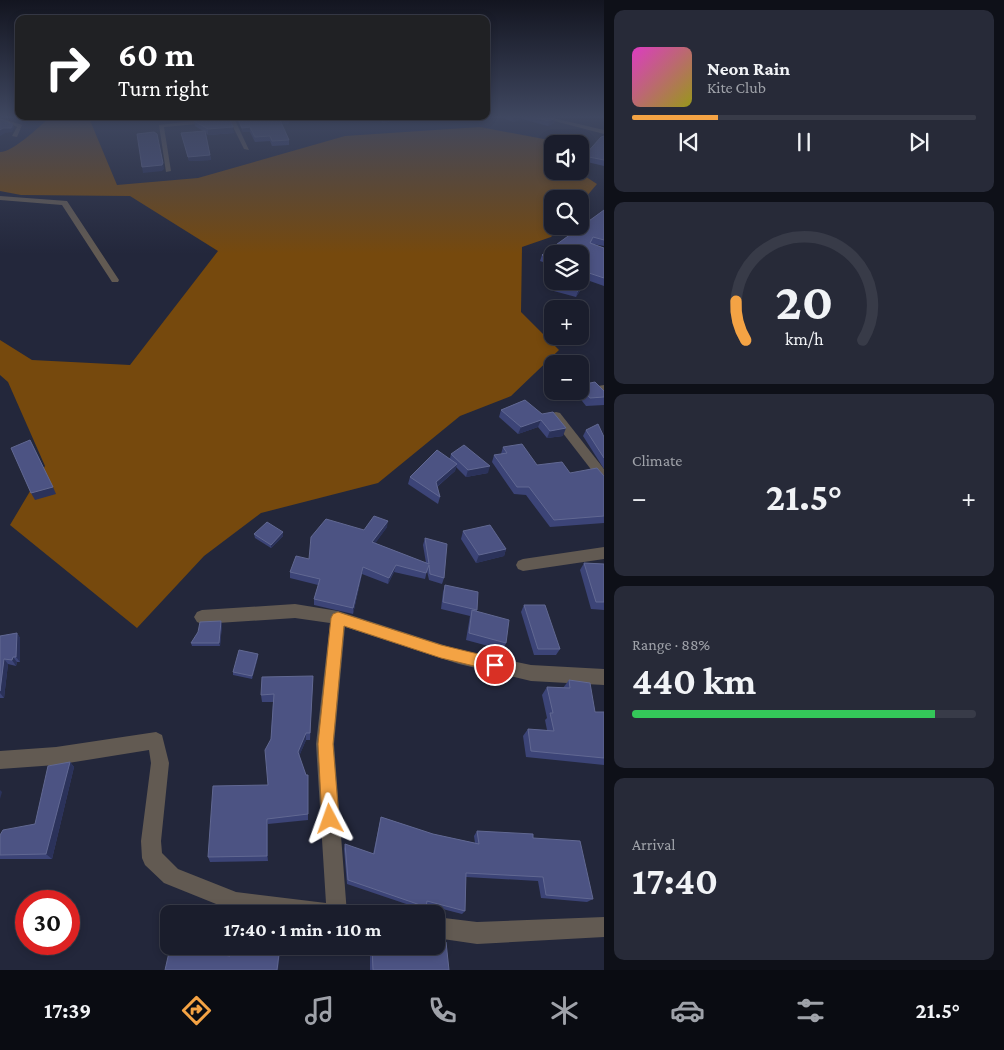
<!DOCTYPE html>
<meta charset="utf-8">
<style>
:root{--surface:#1a1d2c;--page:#272a38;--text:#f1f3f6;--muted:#9fa2a9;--line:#383b48;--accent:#f4a344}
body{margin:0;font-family:"Crimson Pro",serif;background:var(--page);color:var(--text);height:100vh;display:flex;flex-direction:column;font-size:19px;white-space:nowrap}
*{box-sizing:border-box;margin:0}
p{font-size:16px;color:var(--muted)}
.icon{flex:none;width:28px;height:28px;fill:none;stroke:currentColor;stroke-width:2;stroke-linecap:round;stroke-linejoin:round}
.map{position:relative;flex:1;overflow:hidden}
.details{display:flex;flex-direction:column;gap:10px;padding:10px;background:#0e1018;width:400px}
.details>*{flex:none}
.top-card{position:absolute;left:15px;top:15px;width:475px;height:105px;border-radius:10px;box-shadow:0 2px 8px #0003,0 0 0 1px var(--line);background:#202124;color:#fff;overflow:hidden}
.buttons{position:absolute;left:544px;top:135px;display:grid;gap:10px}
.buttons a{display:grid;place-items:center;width:45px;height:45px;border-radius:10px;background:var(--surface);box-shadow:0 2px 8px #0003,0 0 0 1px var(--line);font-size:25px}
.speed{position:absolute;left:15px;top:890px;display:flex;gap:10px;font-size:25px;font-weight:700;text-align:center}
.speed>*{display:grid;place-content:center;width:65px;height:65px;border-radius:50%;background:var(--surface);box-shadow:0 2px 8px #0003,0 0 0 1px var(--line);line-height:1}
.speed .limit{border:8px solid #d22;background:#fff;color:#111}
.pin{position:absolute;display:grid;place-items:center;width:42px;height:42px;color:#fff;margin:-21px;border:2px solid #fff;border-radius:50%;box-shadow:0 1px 5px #0007}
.me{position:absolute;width:55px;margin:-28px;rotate:356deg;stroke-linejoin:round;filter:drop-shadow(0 0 4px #0008)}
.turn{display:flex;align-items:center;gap:18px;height:105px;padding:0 20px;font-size:22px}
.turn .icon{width:65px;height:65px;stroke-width:2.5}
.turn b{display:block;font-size:35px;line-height:42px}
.big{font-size:38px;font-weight:700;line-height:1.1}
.details .widget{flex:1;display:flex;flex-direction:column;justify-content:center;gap:8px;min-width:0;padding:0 18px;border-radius:10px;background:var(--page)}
.details .dial{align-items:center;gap:0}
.dial svg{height:130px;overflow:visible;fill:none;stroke:var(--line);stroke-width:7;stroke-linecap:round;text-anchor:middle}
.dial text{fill:var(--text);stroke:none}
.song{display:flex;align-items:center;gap:15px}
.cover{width:60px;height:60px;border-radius:8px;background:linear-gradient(135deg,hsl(310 70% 55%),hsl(60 70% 35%))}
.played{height:5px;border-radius:2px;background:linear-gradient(90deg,var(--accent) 25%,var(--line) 25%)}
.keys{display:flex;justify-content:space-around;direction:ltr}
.heat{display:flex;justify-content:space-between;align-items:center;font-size:28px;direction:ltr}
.charge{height:8px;border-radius:4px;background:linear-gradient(90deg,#34c759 88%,var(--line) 0)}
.trip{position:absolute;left:160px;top:905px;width:285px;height:50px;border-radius:10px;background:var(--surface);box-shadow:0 2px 8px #0003,0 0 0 1px var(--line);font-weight:700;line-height:50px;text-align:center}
.tab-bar{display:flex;height:80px;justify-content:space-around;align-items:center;background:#0a0c12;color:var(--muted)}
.tab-bar .icon{width:35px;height:35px}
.tab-bar .on{color:var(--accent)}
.tab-bar b{font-size:22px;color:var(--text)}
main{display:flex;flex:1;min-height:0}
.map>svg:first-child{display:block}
</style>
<main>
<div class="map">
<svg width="604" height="970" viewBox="0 0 604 970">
<rect width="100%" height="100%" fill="#23273b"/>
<path fill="#76490d" d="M49 118H89L117 185 198 178 345 136 480 127 565 143 552 144V171H577L597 184 580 204V199H552V226H561L551 237 522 247 521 312 559 350 511 396 460 416 378 483 261 513 204 556 137 628 10 525 45 466 8 382 0 375V340L32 360 130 365 218 251 130 196 21 195 0 191V152C13 152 39 127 49 118Z"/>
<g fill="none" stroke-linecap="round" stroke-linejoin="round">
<g fill="#625a52" fill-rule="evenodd">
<polygon points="0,118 22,125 17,137 12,136 17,127 0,121"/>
<polygon points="220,118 242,118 235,120 249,150 244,149 230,121 164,127 171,171 166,172 159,125"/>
<polygon points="543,118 553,118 604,130 604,134"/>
<polygon points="0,196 67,201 119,280 118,282 112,282 62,205 0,200"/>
<polygon points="604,385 604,393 597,388 598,386"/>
<polygon points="556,412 560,413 604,469 604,482 600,481 552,419 550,416 552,413"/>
<polygon points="604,547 604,559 523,571 518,569 516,565 518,561 523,559"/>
<polygon points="295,604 338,611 459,650 531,665 604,669 604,685 531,681 459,664 345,627 334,744 347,914 236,912 164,883 145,865 142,858 141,841 151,763 149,750 56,765 0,769 0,751 56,747 156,732 162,735 169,763 161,841 162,853 178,869 236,892 326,903 316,744 330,623 295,618 202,624 197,622 194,617 197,612 202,610"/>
<polygon points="436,917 477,922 604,917 604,937 477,944 436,938"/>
</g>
</g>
<g fill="#3c4477">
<polygon points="237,118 288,118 289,124 281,124 289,140 289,145 272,146 270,141 255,142 250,132 243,132 238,121"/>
<polygon points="378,118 407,118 383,123"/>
<polygon points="503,118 555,118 554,123 548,126 522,119 513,122"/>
<polygon points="194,121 234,133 208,135 206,133 211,160 189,161 181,133 203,131 195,126"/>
<polygon points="604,136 604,166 583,161 584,156"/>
<polygon points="604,210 604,246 593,244 604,248 604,286 587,280 576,297 550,290 552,283 580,254 552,254 552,265 540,261 542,255"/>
<polygon points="580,385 604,391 604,405 586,406 575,392 576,391 580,391"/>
<polygon points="525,400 563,436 547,438 538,427 518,434 499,417 501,410"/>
<polygon points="586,430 604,437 604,469 583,436"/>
<polygon points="503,447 537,465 570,473 604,476 604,523 550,527 526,495 514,494 492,462 494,455 501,454"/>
<polygon points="451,454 488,473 466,477 456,467 455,471 437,487 440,497 438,504 408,484 410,477 450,458"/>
<polygon points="387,527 375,543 426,563 423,545 425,538 444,578 442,584 429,580 427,571 425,579 394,572 388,584 362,574 353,614 314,605 314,599 318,585 290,578 290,572 309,559 364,530"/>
<polygon points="463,531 506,549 504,556 476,563 461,539"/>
<polygon points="254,534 283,536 271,548 255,538"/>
<polygon points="584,563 604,564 604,610 591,609 580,570"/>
<polygon points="445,585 477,610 477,611 506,643 503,650 466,640 470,616 441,609 443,592"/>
<polygon points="524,605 560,649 556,655 534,655 521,612"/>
<polygon points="222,625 220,646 192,646 191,643"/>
<polygon points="17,633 20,638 20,662 17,662 16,666 8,664 4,698 0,698 0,636"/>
<polygon points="258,657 252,679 233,675 233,672"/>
<polygon points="313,676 310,740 306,740 299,756 306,775 308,775 308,820 268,824 268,861 210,862 208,857 268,785 273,702 262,702 261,695"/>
<polygon points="569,680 595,712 604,712 604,765 526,757 523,736 528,729 547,730 545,720 547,718 542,695 547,687 563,688"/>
<polygon points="70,762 74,767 52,859 0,859 0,835 35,824"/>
<polygon points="381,817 433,834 475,843 474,836 477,831 533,838 593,899 587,902 541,898 538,881 466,877 465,911 462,914 427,905 426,907 424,910 347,884 344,849 345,844 373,854"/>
<polygon points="370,946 436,946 449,970 370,970"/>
</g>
<g fill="#2b325a">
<polygon points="186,118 210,118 186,120"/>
<polygon points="407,118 383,123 384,119"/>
<polygon points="513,118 522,118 522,119 513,122"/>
<polygon points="555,118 554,123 548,126 549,121"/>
<polygon points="280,120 289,120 289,124 280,125"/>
<polygon points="13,124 14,128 12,132 5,133 0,136 0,130"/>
<polygon points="233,127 234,133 208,135 208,129"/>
<polygon points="250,127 250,132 243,132 242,128"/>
<polygon points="210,155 211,160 189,161 188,157"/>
<polygon points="163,163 164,169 162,171 143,173 142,167"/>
<polygon points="589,273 587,280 576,297 578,291"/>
<polygon points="541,420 538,427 518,434 521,427"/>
<polygon points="566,428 563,436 547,438 550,431"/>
<polygon points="457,464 455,471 434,489 436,482"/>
<polygon points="490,466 488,473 466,477 468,470"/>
<polygon points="53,487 56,494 35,500 31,493"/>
<polygon points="388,521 387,527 372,548 372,542"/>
<polygon points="283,532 283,536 271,548 271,545"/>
<polygon points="506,549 504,556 476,563 479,555"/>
<polygon points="396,565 394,572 388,584 389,578"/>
<polygon points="363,567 362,574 353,614 353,608"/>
<polygon points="221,621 222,625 220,646 219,643"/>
<polygon points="17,633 20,638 20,662 16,657"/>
<polygon points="258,654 258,657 252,679 252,676"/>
<polygon points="13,657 17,662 16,666 12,660"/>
<polygon points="4,659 8,664 4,698 0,693"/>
<polygon points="306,733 306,740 298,759 298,752"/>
<polygon points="70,762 74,767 52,859 46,854"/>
<polygon points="0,790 2,792 0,799"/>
<polygon points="267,819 268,824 268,861 267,856"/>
<polygon points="280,946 281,946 278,970 277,970"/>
</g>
<g fill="#4c5383" stroke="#616892">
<polygon points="220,118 229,118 233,127 208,129 194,121"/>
<polygon points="238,118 288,118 289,120 280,120 289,140 272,141 270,136 255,137 250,127 242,128"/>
<polygon points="537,118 555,118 549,121"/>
<polygon points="0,119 13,124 11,128 3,128 0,130"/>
<polygon points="205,131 210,155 188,157 181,133"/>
<polygon points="154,132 157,134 163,163 162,165 142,167 137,134"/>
<polygon points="604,136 604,160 584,156 601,137"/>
<polygon points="604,210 604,240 593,237 590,243 604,248 604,278 589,273 578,291 552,283 554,281 580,281 580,254 552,254 552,258 542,255"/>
<polygon points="595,382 604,391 604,397 590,398 580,387 580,385"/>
<polygon points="525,400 542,414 553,412 566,428 550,431 541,420 521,427 501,410"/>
<polygon points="598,424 604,437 604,458 586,430"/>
<polygon points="30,440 53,487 31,493 11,448"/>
<polygon points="522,444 537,465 562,462 570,473 597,468 604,476 604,516 554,520 529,487 517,487 494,455 507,453 503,447"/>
<polygon points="464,445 490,466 468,470 451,454"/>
<polygon points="437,450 457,464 436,482 440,497 410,477"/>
<polygon points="374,516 388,521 372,542 429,564 425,538 447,544 444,578 430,574 429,565 426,573 396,565 389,578 363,567 353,608 314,599 320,579 290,572 296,556 309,559 311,537 326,519 364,530"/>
<polygon points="267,522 283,532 271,545 254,534"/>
<polygon points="490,525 506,549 479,555 463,531"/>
<polygon points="584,563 604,564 604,602 596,602"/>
<polygon points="445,585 478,592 477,610 443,602"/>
<polygon points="524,605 545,605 560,649 538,649"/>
<polygon points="472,610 509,620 506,643 469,633"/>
<polygon points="221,621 219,643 191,643 198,632 200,622"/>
<polygon points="17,633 16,657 13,657 12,660 4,659 0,691 0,636"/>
<polygon points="239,650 258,654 252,676 233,672"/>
<polygon points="313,676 310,733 306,733 298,752 306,775 308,775 308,814 267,819 267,856 208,857 213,786 268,785 265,750 271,739 274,694 261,695 262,677"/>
<polygon points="569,680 590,683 595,712 604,712 604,758 531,751 528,729 554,731 550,713 553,713 547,687 570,688"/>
<polygon points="70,762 46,854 0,855 0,835 3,830 35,824 48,766"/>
<polygon points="381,817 433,834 479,844 477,831 533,834 533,838 580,841 593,899 546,895 543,877 466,873 465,911 427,901 426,907 348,880 345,844 374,854"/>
<polygon points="237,910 284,911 283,914 236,914"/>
<polygon points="436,941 446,942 449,970 373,970 372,946 436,946"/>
<polygon points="231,946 280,946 277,970 165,970 170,948 230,956"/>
</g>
<linearGradient id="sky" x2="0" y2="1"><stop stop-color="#131520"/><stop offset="0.46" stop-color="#3f4760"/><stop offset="1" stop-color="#3f4760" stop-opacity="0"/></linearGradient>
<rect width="604" height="254" fill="url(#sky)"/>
<polygon fill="#f4a344" stroke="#9f6a2c" points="338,612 441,645 495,658 500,660 502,665 500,669 495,671 441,658 344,626 333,744 339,819 337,825 330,828 324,825 322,819 318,744 331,618 333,614"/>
</svg>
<div class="buttons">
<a><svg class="icon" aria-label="sound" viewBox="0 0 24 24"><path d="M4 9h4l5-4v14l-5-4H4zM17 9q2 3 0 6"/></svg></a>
<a><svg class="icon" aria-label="search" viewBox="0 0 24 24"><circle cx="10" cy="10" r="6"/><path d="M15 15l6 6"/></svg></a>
<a><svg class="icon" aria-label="layers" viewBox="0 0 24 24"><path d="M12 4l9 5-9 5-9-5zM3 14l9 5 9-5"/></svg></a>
<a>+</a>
<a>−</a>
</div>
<div class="speed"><div class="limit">30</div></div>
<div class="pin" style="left:495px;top:665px;background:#d93025"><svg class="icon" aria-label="arrive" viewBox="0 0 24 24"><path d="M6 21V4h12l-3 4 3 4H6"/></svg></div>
<svg class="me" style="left:330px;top:819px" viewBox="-20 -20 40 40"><path d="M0-17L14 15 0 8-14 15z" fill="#f4a344" stroke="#fff" stroke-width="4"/></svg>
<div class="trip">17:40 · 1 min · 110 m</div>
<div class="top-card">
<div class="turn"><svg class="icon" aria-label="right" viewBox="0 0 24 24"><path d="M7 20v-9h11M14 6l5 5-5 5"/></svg><div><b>60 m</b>Turn right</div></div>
</div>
</div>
<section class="details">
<div class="widget">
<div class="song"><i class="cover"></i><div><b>Neon Rain</b><p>Kite Club</p></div></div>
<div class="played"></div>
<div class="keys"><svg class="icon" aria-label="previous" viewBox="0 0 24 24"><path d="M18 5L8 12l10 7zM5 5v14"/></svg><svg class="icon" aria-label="pause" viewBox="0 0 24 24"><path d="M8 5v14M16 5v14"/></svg><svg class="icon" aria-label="next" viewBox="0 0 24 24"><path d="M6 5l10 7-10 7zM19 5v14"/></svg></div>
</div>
<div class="widget dial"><svg viewBox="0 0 100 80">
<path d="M14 69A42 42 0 1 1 86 69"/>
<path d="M14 69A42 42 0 0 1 8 45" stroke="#f4a344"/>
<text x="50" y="56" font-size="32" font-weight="700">20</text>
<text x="50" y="72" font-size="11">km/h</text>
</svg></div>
<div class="widget"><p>Climate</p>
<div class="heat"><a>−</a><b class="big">21.5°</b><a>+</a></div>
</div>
<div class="widget"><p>Range · 88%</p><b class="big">440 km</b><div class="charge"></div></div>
<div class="widget"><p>Arrival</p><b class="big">17:40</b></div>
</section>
</main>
<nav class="tab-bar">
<b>17:39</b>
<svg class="icon on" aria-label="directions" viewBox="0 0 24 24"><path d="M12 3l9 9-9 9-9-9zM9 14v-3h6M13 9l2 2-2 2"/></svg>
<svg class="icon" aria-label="music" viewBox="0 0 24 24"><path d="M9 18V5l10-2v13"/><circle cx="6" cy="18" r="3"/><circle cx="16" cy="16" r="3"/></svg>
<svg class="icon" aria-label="phone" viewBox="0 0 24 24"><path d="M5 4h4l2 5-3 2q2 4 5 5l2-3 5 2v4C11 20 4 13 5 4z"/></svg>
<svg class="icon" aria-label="climate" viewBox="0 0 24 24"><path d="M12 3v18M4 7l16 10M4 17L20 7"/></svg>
<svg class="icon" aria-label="car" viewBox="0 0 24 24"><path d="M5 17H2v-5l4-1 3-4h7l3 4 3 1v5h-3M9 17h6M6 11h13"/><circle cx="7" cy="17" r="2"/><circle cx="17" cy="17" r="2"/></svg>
<svg class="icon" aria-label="filters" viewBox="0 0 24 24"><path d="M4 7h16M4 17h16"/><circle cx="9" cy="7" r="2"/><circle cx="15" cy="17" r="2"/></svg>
<b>21.5°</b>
</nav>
